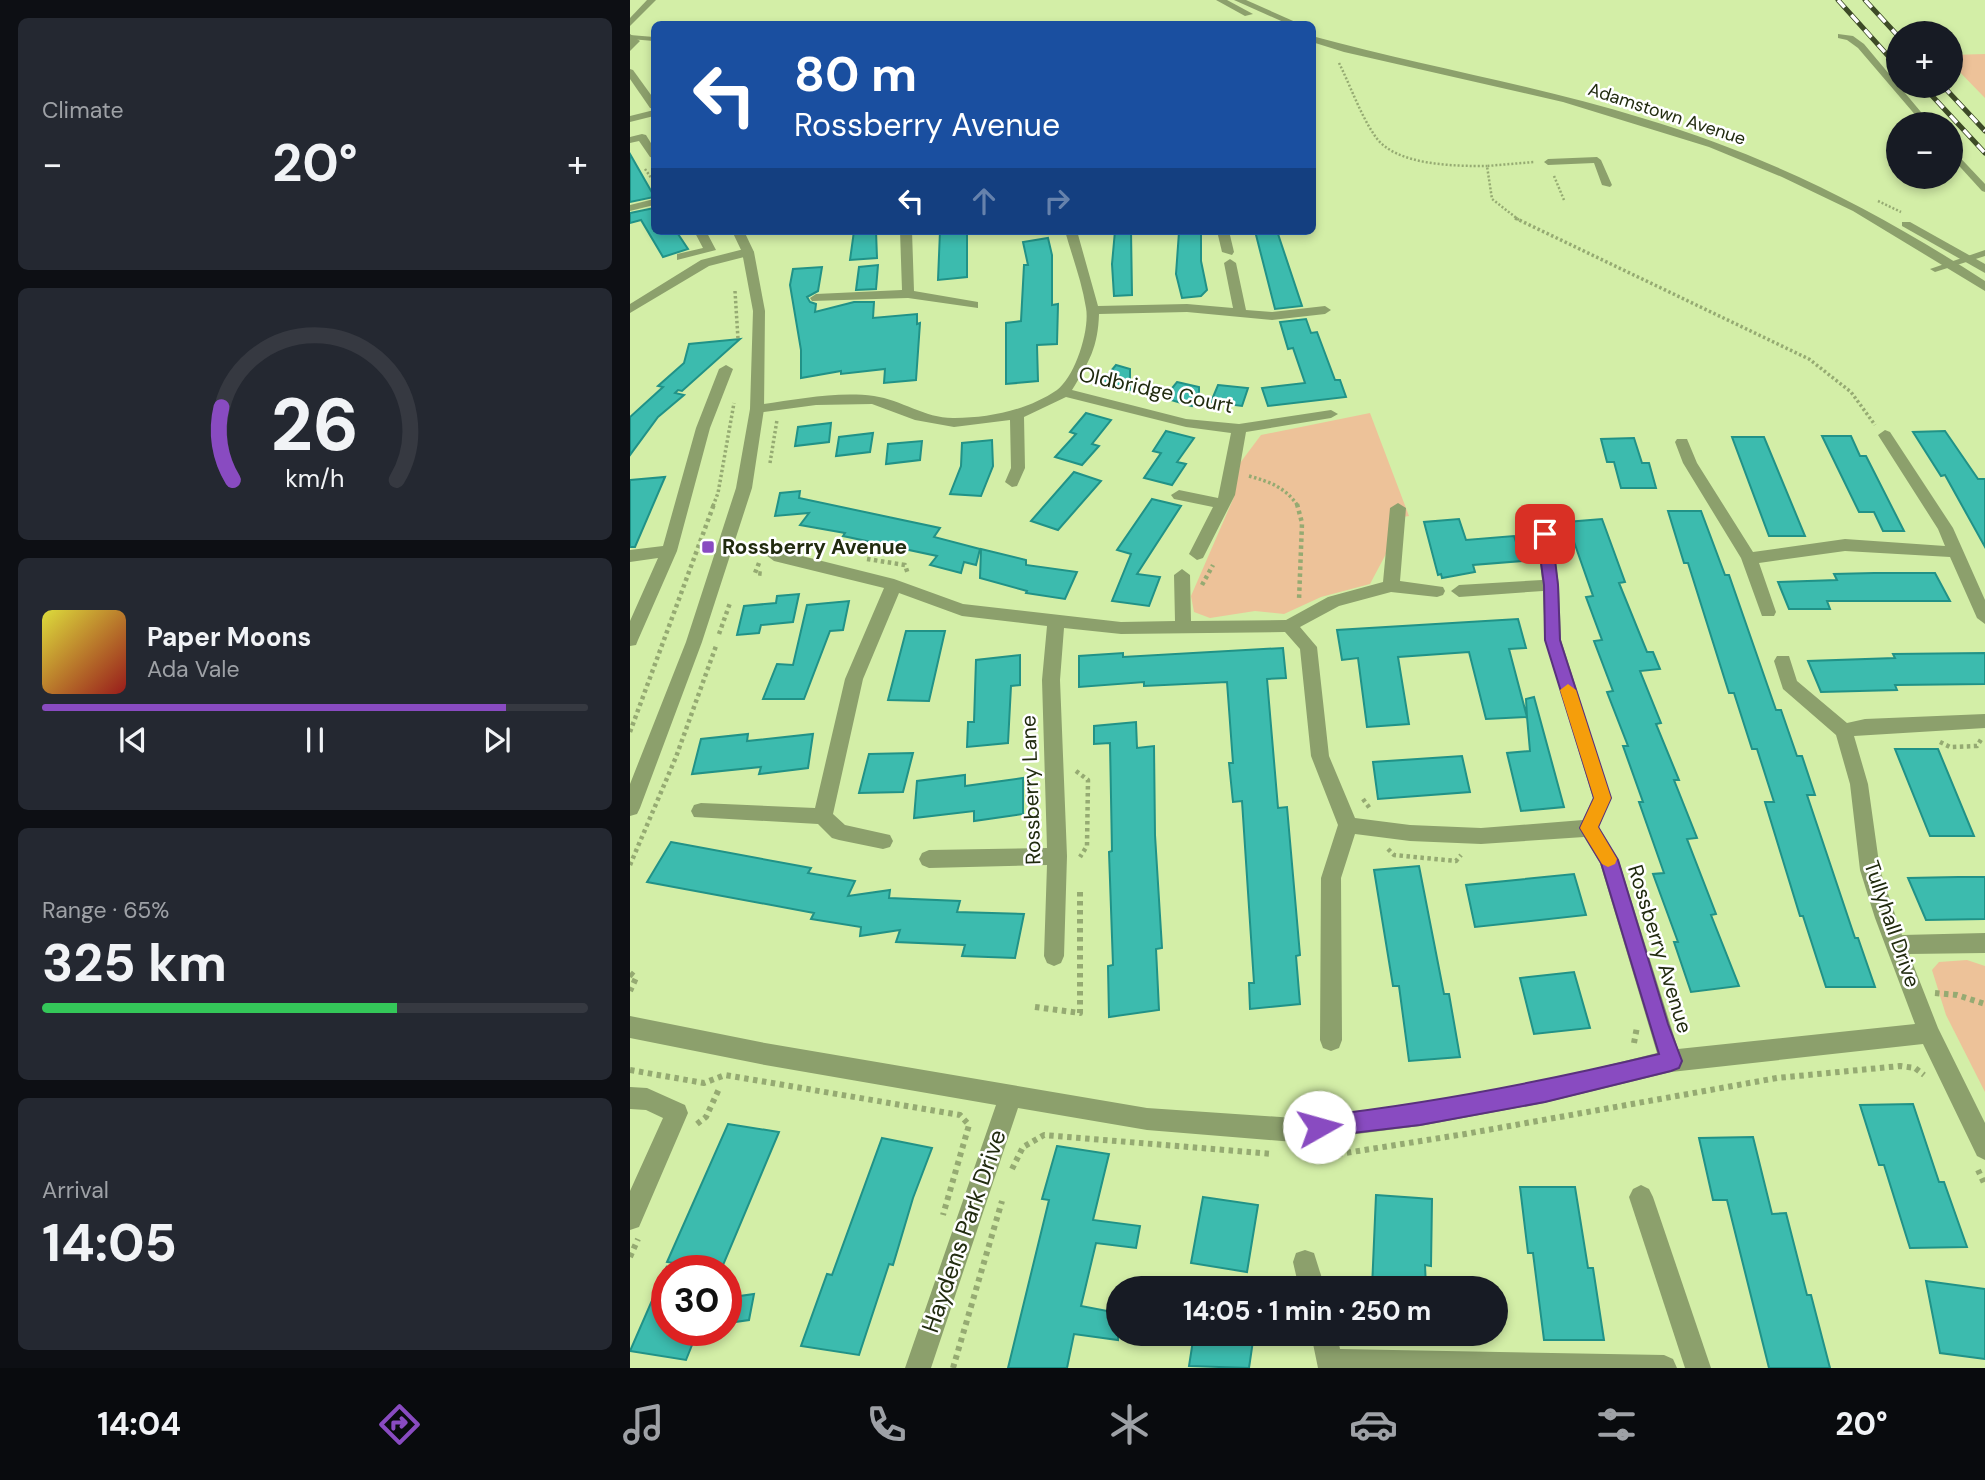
<!DOCTYPE html>
<meta charset="utf-8">
<style>
:root{--surface:#171b24;--page:#242831;--text:#f1f3f6;--muted:#9ea1a6;--line:#363941;--accent:#894bc1}
body{margin:0;font-family:"DM Sans",sans-serif;background:var(--page);color:var(--text);height:100vh;display:flex;flex-direction:column;font-size:26px;white-space:nowrap}
*{box-sizing:border-box;margin:0}
p{font-size:23px;color:var(--muted)}
.icon{flex:none;width:38px;height:38px;fill:none;stroke:currentColor;stroke-width:2;stroke-linecap:round;stroke-linejoin:round}
.map{position:relative;flex:1;overflow:hidden}
.details{display:flex;flex-direction:column;gap:18px;padding:18px;background:#0d0f14;width:630px}
.details>*{flex:none}
.hud{position:absolute;left:21px;top:21px;width:665px;height:214px;border-radius:10px;box-shadow:0 4px 10px #0003;background:#1a4fa0;color:#fff;overflow:hidden}
.fabs{position:absolute;left:1256px;top:21px;display:grid;gap:14px}
.fabs a{display:grid;place-items:center;width:77px;height:77px;border-radius:50%;background:var(--surface);box-shadow:0 4px 10px #0003;font-size:35px}
.speed{position:absolute;left:21px;top:1255px;display:flex;gap:14px;font-size:35px;font-weight:700;text-align:center}
.speed>*{display:grid;place-content:center;width:91px;height:91px;border-radius:50%;background:var(--surface);box-shadow:0 4px 10px #0003;line-height:1}
.speed .limit{border:10px solid #d22;background:#fff;color:#111}
.pin{position:absolute;display:grid;place-items:center;width:60px;height:60px;color:#fff;margin:-30px;border-radius:14px;box-shadow:0 4px 10px #0006}
.me{position:absolute;width:77px;margin:-38px;rotate:83deg;stroke-linejoin:round;filter:drop-shadow(0 0 5px #0008)}
.turn{display:flex;align-items:center;gap:24px;height:147px;padding:0 28px;font-size:32px}
.turn .icon{width:91px;height:91px;stroke-width:2.5}
.turn b{display:block;font-size:49px;line-height:60px}
.lanes{display:flex;align-items:center;height:66px;padding:0 28px;background:#0003;justify-content:center;gap:35px;direction:ltr}
.lanes .off{opacity:.35}
.big{font-size:52px;font-weight:700;line-height:1.1}
.details .tile{flex:1;display:flex;flex-direction:column;justify-content:center;gap:10px;min-width:0;padding:0 24px;border-radius:10px;background:var(--page)}
.details .dial{align-items:center;gap:0}
.dial svg{height:182px;overflow:visible;fill:none;stroke:var(--line);stroke-width:7;stroke-linecap:round;text-anchor:middle}
.dial text{fill:var(--text);stroke:none}
.song{display:flex;align-items:center;gap:21px}
.cover{width:84px;height:84px;border-radius:10px;background:linear-gradient(135deg,hsl(60 70% 55%),hsl(0 70% 35%))}
.played{height:7px;border-radius:4px;background:linear-gradient(90deg,var(--accent) 85%,var(--line) 85%)}
.keys{display:flex;justify-content:space-around;direction:ltr}
.heat{display:flex;justify-content:space-between;align-items:center;font-size:38px;direction:ltr}
.charge{height:10px;border-radius:5px;background:linear-gradient(90deg,#34c759 65%,var(--line) 0)}
.trip{position:absolute;left:476px;top:1276px;width:402px;height:70px;border-radius:35px;background:var(--surface);box-shadow:0 4px 10px #0003;font-weight:700;line-height:70px;text-align:center}
.menu{display:flex;height:112px;justify-content:space-around;align-items:center;background:#090b0e;color:var(--muted)}
.menu .icon{width:49px;height:49px}
.menu .on{color:var(--accent)}
.menu b{font-size:32px;color:var(--text)}
main{display:flex;flex:1;min-height:0}
.map>svg:first-child{display:block}
</style>
<main>
<section class="details">
<div class="tile"><p>Climate</p>
<div class="heat"><a>−</a><b class="big">20°</b><a>+</a></div>
</div>
<div class="tile dial"><svg viewBox="0 0 100 80">
<path d="M14 69A42 42 0 1 1 86 69"/>
<path d="M14 69A42 42 0 0 1 9 37" stroke="#894bc1"/>
<text x="50" y="56" font-size="32" font-weight="700">26</text>
<text x="50" y="72" font-size="11">km/h</text>
</svg></div>
<div class="tile">
<div class="song"><i class="cover"></i><div><b>Paper Moons</b><p>Ada Vale</p></div></div>
<div class="played"></div>
<div class="keys"><svg class="icon" aria-label="previous" viewBox="0 0 24 24"><path d="M18 5L8 12l10 7zM5 5v14"/></svg><svg class="icon" aria-label="pause" viewBox="0 0 24 24"><path d="M8 5v14M16 5v14"/></svg><svg class="icon" aria-label="next" viewBox="0 0 24 24"><path d="M6 5l10 7-10 7zM19 5v14"/></svg></div>
</div>
<div class="tile"><p>Range · 65%</p><b class="big">325 km</b><div class="charge"></div></div>
<div class="tile"><p>Arrival</p><b class="big">14:05</b></div>
</section>
<div class="map">
<svg width="1355" height="1368" viewBox="0 0 1355 1368">
<rect width="100%" height="100%" fill="#d3eea7"/>
<g fill="#edc299">
<polygon points="1355,54 1355,98 1321,63 1321,55"/>
<polygon points="740,413 779,516 760,519 757,552 740,584 691,597 654,614 625,611 580,618 564,612 561,596 604,497 610,463 631,435"/>
<polygon points="1337,960 1355,966 1355,1092 1316,1015 1302,970 1309,962"/>
</g>
<g fill="#3cbbae" stroke="#219287" stroke-width="2">
<polygon points="0,154 24,196 24,197 0,202"/>
<polygon points="24,208 24,231 46,231 58,249 33,257 11,220 0,223 0,213"/>
<polygon points="224,231 246,231 247,258 220,260"/>
<polygon points="310,231 337,231 337,277 308,280"/>
<polygon points="485,231 501,231 502,295 484,296 482,264"/>
<polygon points="625,231 647,231 672,306 645,309"/>
<polygon points="549,232 571,232 571,261 577,290 571,296 552,298 546,274"/>
<polygon points="418,238 422,255 422,305 428,304 427,344 407,345 408,381 376,384 376,323 391,321 394,265 398,265 393,242"/>
<polygon points="248,265 246,289 226,290 229,267"/>
<polygon points="192,267 188,291 177,297 180,302 186,304 185,312 224,302 244,302 243,318 287,314 287,324 290,323 286,380 254,383 255,369 211,374 211,371 171,378 171,350 160,285 163,269"/>
<polygon points="676,319 681,333 687,332 705,380 710,380 716,397 638,406 632,388 675,383 663,348 658,349 650,322"/>
<polygon points="110,339 52,391 48,390 45,393 54,395 28,417 0,455 0,417 33,387 28,386 54,363 59,344"/>
<polygon points="486,365 500,369 500,390 471,383"/>
<polygon points="547,382 569,387 569,397 562,406 534,398"/>
<polygon points="588,385 618,388 612,406 581,402"/>
<polygon points="456,413 481,420 462,444 469,446 452,465 425,457 446,434 440,432"/>
<polygon points="201,423 199,442 165,446 168,427"/>
<polygon points="536,431 564,438 547,462 556,464 542,485 514,478 531,453 523,451"/>
<polygon points="1315,431 1348,479 1355,479 1355,547 1315,475 1311,476 1283,432"/>
<polygon points="243,433 240,452 206,456 209,437"/>
<polygon points="1192,436 1221,436 1230,456 1236,456 1274,531 1253,531 1244,512 1229,512"/>
<polygon points="1102,437 1134,437 1175,536 1139,536"/>
<polygon points="1004,438 1012,463 1019,463 1026,488 991,488 984,462 977,462 971,439"/>
<polygon points="362,440 363,466 351,496 320,494 331,466 332,443"/>
<polygon points="292,441 290,460 256,464 258,444"/>
<polygon points="444,472 471,481 428,530 401,521"/>
<polygon points="35,477 5,547 0,547 0,480"/>
<polygon points="170,491 169,498 310,528 304,537 350,549 346,565 334,562 331,573 300,565 307,556 213,536 215,533 170,525 179,513 145,516 150,493"/>
<polygon points="522,499 551,506 507,574 530,577 519,606 482,601 501,554 487,550"/>
<polygon points="1038,511 1071,511 1095,575 1099,575 1146,710 1151,710 1167,756 1172,756 1185,795 1177,795 1225,938 1228,938 1245,987 1196,987 1173,916 1170,916 1135,802 1144,802 1127,749 1122,749 1104,693 1099,693 1058,563 1054,563"/>
<polygon points="829,519 836,540 884,536 892,561 843,565 845,572 812,578 811,574 808,575 794,522"/>
<polygon points="972,519 995,582 989,583 1017,652 1023,652 1030,669 1010,671 1031,723 1026,724 1049,780 1044,780 1067,838 1057,839 1086,914 1081,915 1109,986 1061,992 1044,942 1048,942 1023,874 1034,873 1009,802 1013,802 993,746 998,746 977,692 983,691 964,641 972,640 956,597 963,596 937,522"/>
<polygon points="351,549 396,560 396,565 447,572 435,599 396,593 397,591 350,578"/>
<polygon points="1244,573 1305,573 1320,601 1197,601 1200,609 1159,609 1148,582 1207,580 1204,574"/>
<polygon points="169,594 163,622 131,625 129,633 107,635 114,606 146,603 147,596"/>
<polygon points="219,601 213,630 200,631 174,699 133,699 147,664 163,665 177,605"/>
<polygon points="888,619 896,648 879,649 897,717 896,699 904,697 934,807 891,811 877,753 900,751 897,717 856,719 839,652 768,657 779,724 737,727 728,658 712,660 707,630"/>
<polygon points="276,631 315,631 299,701 258,700"/>
<polygon points="653,648 656,678 637,679 648,808 657,807 670,955 666,956 670,1004 620,1009 619,983 624,983 612,801 603,802 599,763 603,763 597,682 514,686 514,682 449,687 449,656 493,653 493,657"/>
<polygon points="1355,653 1355,684 1265,685 1267,690 1191,692 1178,661 1265,658 1263,654"/>
<polygon points="390,655 390,685 381,686 378,743 337,747 338,722 344,722 346,660"/>
<polygon points="506,722 507,748 524,746 525,835 532,948 526,949 529,1010 479,1017 478,966 483,965 479,852 482,851 480,743 464,744 464,726"/>
<polygon points="118,734 117,741 183,734 178,768 129,774 131,767 62,774 71,739"/>
<polygon points="1265,749 1308,749 1344,836 1300,836"/>
<polygon points="283,753 273,792 229,793 239,754"/>
<polygon points="832,756 840,792 748,799 743,762"/>
<polygon points="335,775 335,786 393,778 393,814 344,821 344,811 284,818 287,781"/>
<polygon points="41,842 181,868 178,873 225,881 218,896 260,890 259,898 330,901 327,912 394,914 385,958 332,956 335,945 266,942 270,930 230,936 231,927 181,919 184,913 17,882"/>
<polygon points="789,866 814,994 819,994 830,1057 779,1061 769,986 763,986 744,870"/>
<polygon points="944,874 956,915 845,927 836,885"/>
<polygon points="1328,877 1355,877 1355,919 1296,920 1278,878"/>
<polygon points="944,972 960,1028 904,1034 890,978"/>
<polygon points="1283,1104 1309,1182 1314,1182 1337,1247 1280,1248 1254,1165 1249,1165 1230,1105"/>
<polygon points="98,1124 149,1132 91,1270 37,1262"/>
<polygon points="1123,1137 1142,1214 1156,1213 1177,1295 1181,1295 1200,1368 1139,1368 1097,1200 1083,1200 1069,1138"/>
<polygon points="252,1138 302,1148 283,1198 263,1265 259,1264 229,1355 171,1346 197,1274 202,1275"/>
<polygon points="427,1146 479,1154 463,1220 510,1226 506,1248 466,1243 451,1306 488,1313 488,1340 444,1334 437,1368 378,1368 419,1200 412,1199"/>
<polygon points="890,1187 945,1187 958,1268 963,1268 974,1340 914,1340 903,1253 898,1253"/>
<polygon points="746,1195 802,1199 801,1266 795,1265 796,1288 742,1288"/>
<polygon points="573,1197 628,1205 617,1272 561,1263"/>
<polygon points="37,1266 37,1330 68,1330 56,1360 0,1351"/>
<polygon points="1296,1281 1355,1289 1355,1359 1310,1353"/>
<polygon points="124,1294 119,1320 98,1323 103,1297"/>
<polygon points="564,1334 624,1334 619,1368 559,1366"/>
</g>
<g fill="none" stroke-linecap="round" stroke-linejoin="round">
<g stroke="#95aa72" stroke-width="2.5" stroke-dasharray="2 2" stroke-linecap="butt">
<path d="M709 63C721 87 730 114 745 136 765 166 825 166 857 166"/>
<polyline points="15,169 24,182"/>
<polyline points="924,176 934,200"/>
<polyline points="1248,201 1271,212"/>
<polyline points="889,220 862,199 857,166 904,162"/>
</g>
<g stroke="#95aa72" stroke-width="3.5" stroke-dasharray="2.5 2.5" stroke-linecap="butt">
<polyline points="885,218 1179,359 1221,392 1245,425"/>
<polyline points="105,291 108,339"/>
<polyline points="140,463 147,420"/>
<path d="M619 476C640 482 655 487 668 506"/>
<polyline points="83,506 88,493 104,403"/>
</g>
<g stroke="#95aa72" stroke-width="4.5" stroke-dasharray="3.5 3.5" stroke-linecap="butt">
<polyline points="667,504 672,523 669,600"/>
<polyline points="237,559 275,565 278,574"/>
<polyline points="129,563 125,573 134,574"/>
<polyline points="572,585 583,565"/>
<polyline points="89,634 100,603"/>
<polyline points="0,732 84,504"/>
<polyline points="1310,742 1320,747 1347,746 1352,738"/>
<polyline points="446,771 458,780 457,846 450,857"/>
<polyline points="733,799 741,810"/>
<polyline points="758,849 764,855 826,861 831,855"/>
<polyline points="0,865 46,757 86,646"/>
</g>
<g stroke="#95aa72" stroke-width="6" stroke-dasharray="4.5 4.5" stroke-linecap="butt">
<polyline points="0,973 6,978 0,991"/>
<polyline points="1305,993 1327,995 1355,1004"/>
<polyline points="405,1007 450,1013 450,891"/>
<polyline points="1004,1043 1007,1027"/>
<polyline points="0,1070 74,1083 95,1075 330,1115 339,1125 313,1215"/>
<polyline points="67,1124 76,1117 89,1089"/>
<polyline points="672,1155 703,1155 835,1134 1147,1078 1270,1066 1285,1068 1294,1075"/>
<polyline points="382,1169 393,1147 414,1135 643,1154"/>
<polyline points="1348,1170 1355,1185"/>
<polyline points="0,1257 8,1239"/>
<polyline points="323,1368 372,1201"/>
</g>
<g fill="#8ca06c" fill-rule="evenodd">
<polygon points="1208,34 1223,36 1234,44 1301,124 1293,124 1228,48 1217,40 1208,38"/>
<polygon points="0,35 24,37 24,41 0,39"/>
<polygon points="1321,148 1355,184 1355,192 1352,191 1321,157"/>
<polygon points="967,157 971,160 982,185 980,187 972,185 964,163 918,165 914,162 918,159"/>
<polygon points="1355,250 1355,256 1305,272 1300,269"/>
</g>
<g fill="#8ca06c" fill-rule="evenodd">
<polygon points="24,110 24,116 0,122 0,116"/>
<polygon points="12,134 16,135 24,148 24,158 20,157 9,141 0,143 0,137"/>
<polygon points="24,199 24,205 0,211 0,205"/>
<polygon points="64,231 76,231 86,250 47,260 47,254 73,248"/>
<polygon points="270,231 282,231 284,291 348,302 348,308 278,298 182,301 180,298 186,294 272,290"/>
<path d="M435 231H447L468 306 557 304 603 308 594 263 600 259 606 263 616 310 642 312 695 306 701 310 695 314 642 320 557 312 469 314C468 347 459 362 442 390L556 419 609 424 701 410 708 414 701 418 616 432 605 495 573 558 567 560 559 554 583 507 544 499 541 495 549 490 588 498 601 433 556 427 436 397 394 417 395 468 387 486 382 487 375 482 381 468 380 420 324 427 285 420 242 404 186 405 127 413 120 409 127 405C164 400 206 391 244 396 272 400 296 419 325 418 359 418 398 410 427 390 445 377 460 330 456 308 452 282 442 256 435 231Z"/>
<polygon points="587,231 599,231 604,252 602,255 592,252"/>
<polygon points="118,248 124,252 122,255 79,266 0,313 0,304 71,260"/>
<polygon points="96,365 103,369 80,428 47,551 8,640 6,645 0,646 0,621 28,558 0,562 0,550 33,546 66,428 89,369"/>
<polygon points="1255,430 1260,432 1323,528 1355,600 1355,624 1347,618 1320,557 1215,551 1129,563 1146,612 1144,616 1132,616 1111,558 1053,463 1045,442 1047,439 1057,439 1067,463 1123,552 1215,539 1315,546 1308,529 1248,435"/>
<polygon points="768,503 776,508 770,581 813,587 815,591 813,595 807,597 761,592 709,606 670,627 687,647 699,756 725,818 780,825 851,828 953,820 963,798 915,640 913,591 829,597 821,591 829,585 912,580 907,534 915,529 921,530 929,585 931,640 981,798 969,827 989,861 1048,1049 1285,1024 1245,918 1230,870 1220,784 1206,735 1153,689 1144,661 1147,656 1159,656 1167,681 1217,723 1235,719 1355,714 1355,728 1224,736 1238,784 1250,870 1272,935 1355,933 1355,953 1279,954 1308,1028 1355,1123 1355,1160 1347,1156 1293,1044 1041,1072 914,1103 790,1126 664,1142 517,1130 388,1108 301,1368 275,1368 366,1105 135,1065 0,1038 0,1016 135,1043 517,1108 664,1118 790,1104 914,1081 1027,1053 970,863 954,837 851,844 780,841 725,834 711,878 712,1040 709,1048 701,1051 693,1048 690,1040 691,878 708,825 681,756 670,649 655,632 491,634 434,628 430,680 437,856 434,956 431,963 424,966 417,963 414,956 417,865 299,868 292,865 289,859 292,853 299,850 417,848 412,680 417,626 332,616 269,593 233,679 203,814 215,825 260,835 263,841 260,847 253,849 209,840 202,838 188,824 64,817 61,811 64,805 71,803 185,808 215,679 254,588 144,561 136,555 144,549 264,579 333,604 491,622 545,621 544,575 552,569 560,575 561,621 656,620 698,597 753,582 760,508"/>
<polygon points="0,1087 17,1088 55,1105 58,1113 9,1227 0,1230 0,1191 33,1118 16,1110 0,1109"/>
<polygon points="1011,1185 1019,1189 1023,1197 1081,1368 1055,1368 999,1197 1003,1189"/>
<polygon points="675,1250 684,1253 695,1288 669,1288 663,1262 666,1253"/>
<polygon points="681,1334 707,1334 710,1349 1034,1355 1043,1359 1047,1368 688,1368"/>
</g>
<g fill="#8ca06c" fill-rule="evenodd">
<polygon points="17,0 26,0 0,26 0,18"/>
<polygon points="586,0 597,0 623,14 615,16"/>
<polygon points="604,0 616,0 670,24 658,24"/>
<polygon points="0,34 10,41 0,51"/>
<path d="M682 36C792 66 904 85 1012 118 1139 156 1244 209 1355 281V291L1223 211 1152 177 1079 147 933 102 714 52 682 42Z"/>
<polygon points="0,69 3,70 24,99 24,109 20,108 0,79"/>
<polygon points="1272,222 1280,222 1355,264 1355,273 1272,226"/>
<polygon points="102,231 114,231 124,252 135,311 134,409 122,488 72,642 10,808 7,814 0,816 0,784 56,642 106,488 120,409 123,311 112,252"/>
</g>
<g stroke="#3d4a27" stroke-width="5">
<g id="rail">
<polyline points="1208,0 1269,68"/>
<polyline points="1235,0 1269,37"/>
<polyline points="1293,86 1355,153"/>
<polyline points="1313,86 1355,131"/>
</g>
</g>
<use href="#rail" stroke="#fff" stroke-width="3.5" stroke-dasharray="10" stroke-linecap="butt"/>
</g>
<path fill="#894bc1" stroke="#59317d" stroke-width="2" d="M915 529 922 534 928 585 930 640 981 798 968 827 988 860 1038 1024 1052 1061 1049 1068 1041 1071 915 1102 790 1125 689 1137 682 1134 679 1127 682 1119 689 1116C804 1103 916 1081 1029 1054L971 863 950 828 964 798 915 640 914 585 907 534Z"/>
<polygon fill="#f59e0b" points="938,684 946,690 981,798 968,827 987,859 985,864 978,867 972,864 950,828 964,798 930,690"/>
<rect fill="#894bc1" stroke="#fff" stroke-width="2.5" x="71" y="540" width="14" height="14" rx="3.5"/>
<g text-anchor="middle" stroke-width="5" stroke-linejoin="round" paint-order="stroke">
<g font-size="18" fill="#212b0f" stroke="#fff">
<text transform="translate(1037 114) rotate(18)" y="6">Adamstown Avenue</text>
</g>
<g font-size="21" fill="#212b0f" stroke="#fff">
<text transform="translate(526 390) rotate(12)" y="7">Oldbridge Court</text>
<text transform="translate(401 790) rotate(-92)" y="7">Rossberry Lane</text>
<text transform="translate(1262 924) rotate(71)" y="7">Tullyhall Drive</text>
<text transform="translate(1030 949) rotate(73)" y="7">Rossberry Avenue</text>
</g>
<g font-size="21" font-weight="bold" fill="#212b0f" stroke="#fff" text-anchor="start">
<text x="92" y="554">Rossberry Avenue</text>
</g>
<g font-size="24" fill="#212b0f" stroke="#fff">
<text transform="translate(334 1231) rotate(-71)" y="8">Haydens Park Drive</text>
</g>
</g>
</svg>
<div class="fabs">
<a>+</a>
<a>−</a>
</div>
<div class="speed"><div class="limit">30</div></div>
<div class="pin" style="left:915px;top:534px;background:#d93025"><svg class="icon" aria-label="arrive" viewBox="0 0 24 24"><path d="M6 21V4h12l-3 4 3 4H6"/></svg></div>
<svg class="me" style="left:689px;top:1127px" viewBox="-20 -20 40 40"><circle r="19" fill="#fff"/><path d="M0-13L10 11 0 6-10 11z" fill="#894bc1"/></svg>
<div class="trip">14:05 · 1 min · 250 m</div>
<div class="hud">
<div class="turn"><svg class="icon" aria-label="left" viewBox="0 0 24 24"><path d="M17 20v-9H6M10 6l-5 5 5 5"/></svg><div><b>80 m</b>Rossberry Avenue</div></div>
<div class="lanes"><svg class="icon" aria-label="left" viewBox="0 0 24 24"><path d="M17 20v-9H6M10 6l-5 5 5 5"/></svg><svg class="icon off" aria-label="ahead" viewBox="0 0 24 24"><path d="M12 20V5M6 11l6-6 6 6"/></svg><svg class="icon off" aria-label="right" viewBox="0 0 24 24"><path d="M7 20v-9h11M14 6l5 5-5 5"/></svg></div>
</div>
</div>
</main>
<nav class="menu">
<b>14:04</b>
<svg class="icon on" aria-label="directions" viewBox="0 0 24 24"><path d="M12 3l9 9-9 9-9-9zM9 14v-3h6M13 9l2 2-2 2"/></svg>
<svg class="icon" aria-label="music" viewBox="0 0 24 24"><path d="M9 18V5l10-2v13"/><circle cx="6" cy="18" r="3"/><circle cx="16" cy="16" r="3"/></svg>
<svg class="icon" aria-label="phone" viewBox="0 0 24 24"><path d="M5 4h4l2 5-3 2q2 4 5 5l2-3 5 2v4C11 20 4 13 5 4z"/></svg>
<svg class="icon" aria-label="climate" viewBox="0 0 24 24"><path d="M12 3v18M4 7l16 10M4 17L20 7"/></svg>
<svg class="icon" aria-label="car" viewBox="0 0 24 24"><path d="M5 17H2v-5l4-1 3-4h7l3 4 3 1v5h-3M9 17h6M6 11h13"/><circle cx="7" cy="17" r="2"/><circle cx="17" cy="17" r="2"/></svg>
<svg class="icon" aria-label="filters" viewBox="0 0 24 24"><path d="M4 7h16M4 17h16"/><circle cx="9" cy="7" r="2"/><circle cx="15" cy="17" r="2"/></svg>
<b>20°</b>
</nav>
